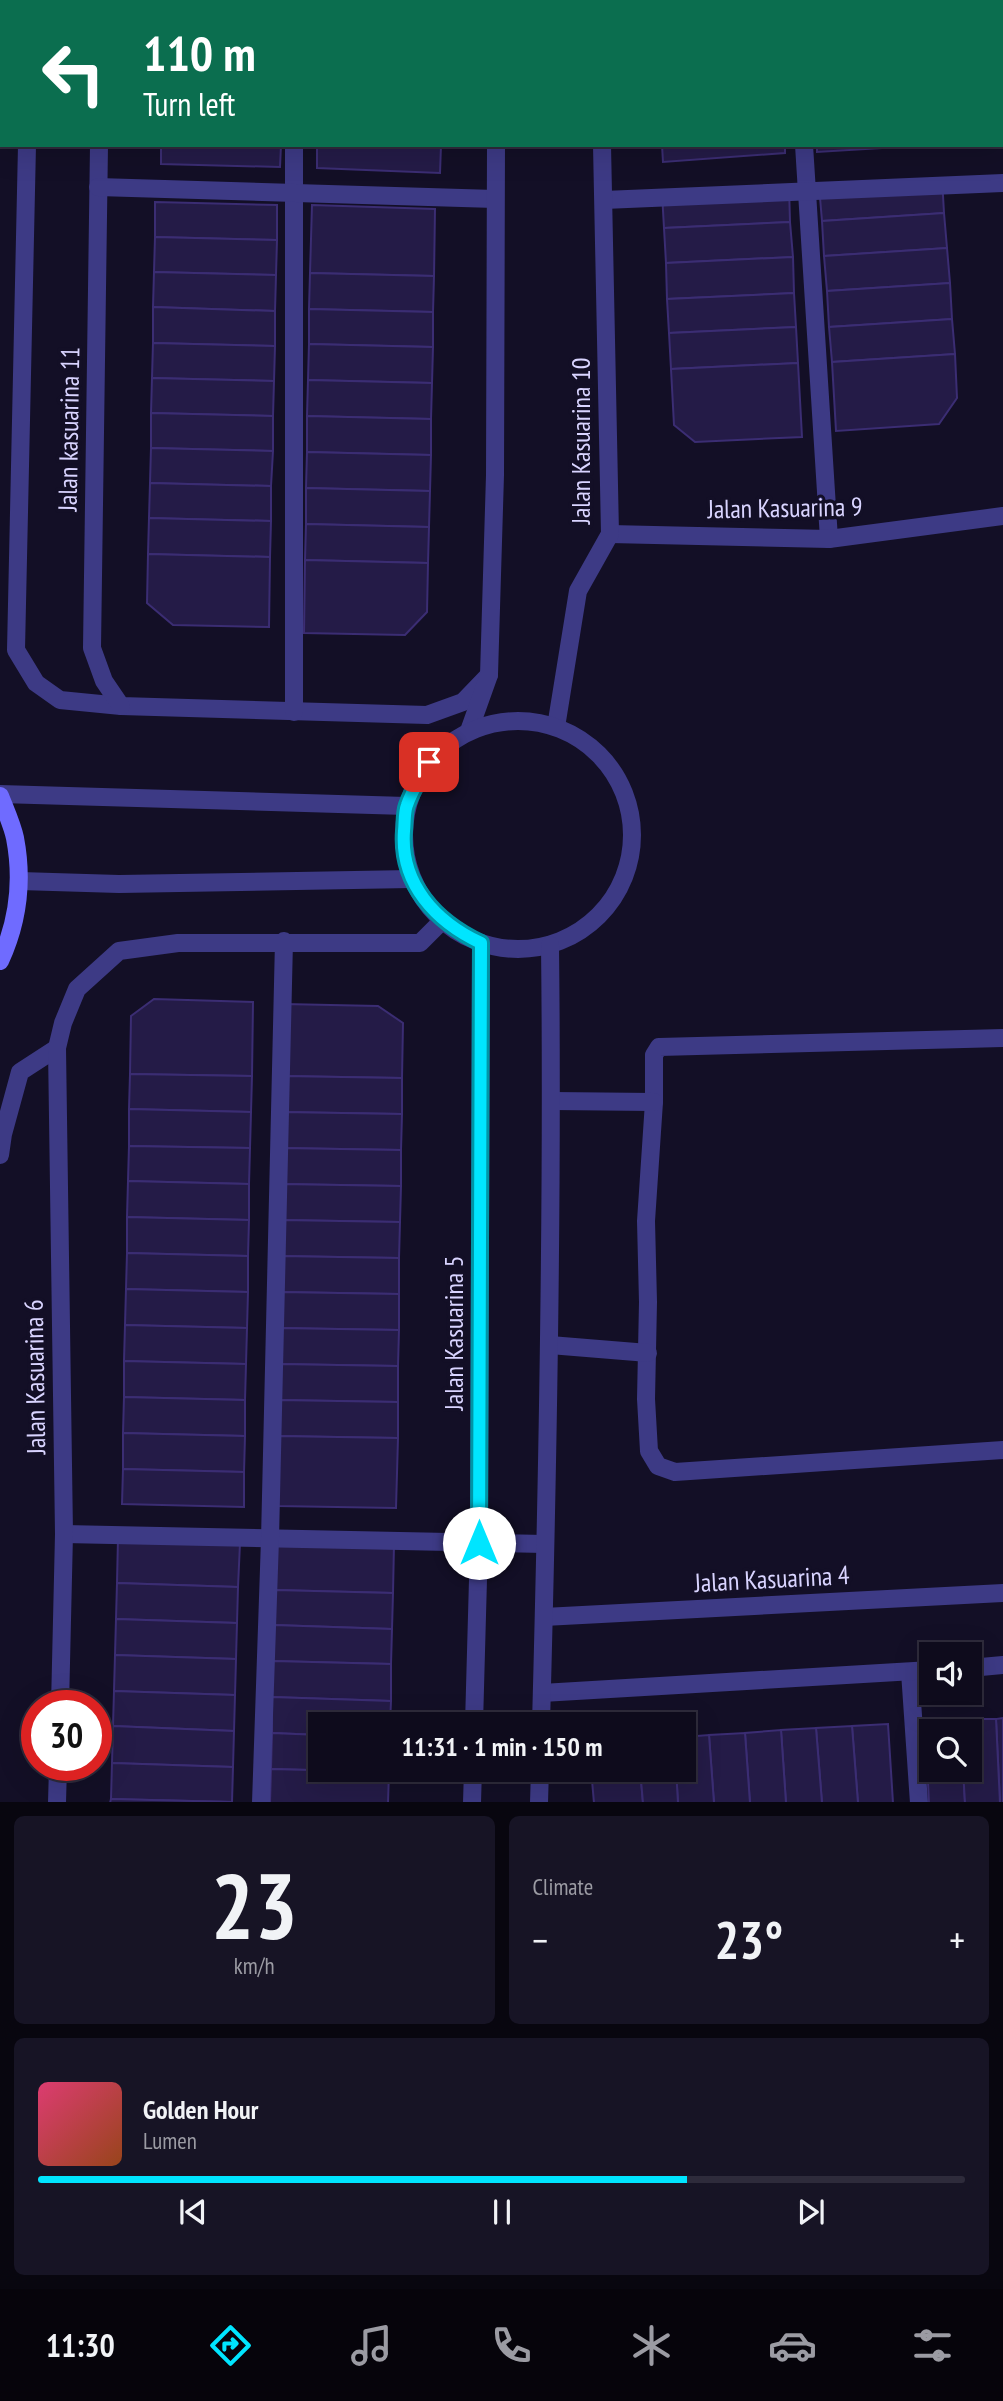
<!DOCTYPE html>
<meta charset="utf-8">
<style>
:root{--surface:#0e0b1c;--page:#171425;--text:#f1f3f6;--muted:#9b9ba3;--line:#2e2b3b;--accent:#00e5ff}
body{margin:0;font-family:"PT Sans Narrow",sans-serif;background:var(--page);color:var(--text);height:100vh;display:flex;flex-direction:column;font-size:26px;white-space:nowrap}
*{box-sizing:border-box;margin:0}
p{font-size:23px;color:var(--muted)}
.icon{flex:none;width:38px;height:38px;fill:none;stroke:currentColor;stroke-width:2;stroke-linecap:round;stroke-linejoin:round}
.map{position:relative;height:1802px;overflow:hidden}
.drawer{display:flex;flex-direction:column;gap:14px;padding:14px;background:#08060f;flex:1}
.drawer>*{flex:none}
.top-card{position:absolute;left:0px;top:0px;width:1004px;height:147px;box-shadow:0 7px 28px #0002,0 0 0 2px var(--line);background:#0b6e4f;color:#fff;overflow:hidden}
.controls{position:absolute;left:919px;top:1642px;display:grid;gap:14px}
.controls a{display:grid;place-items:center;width:63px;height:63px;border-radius:0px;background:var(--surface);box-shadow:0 7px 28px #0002,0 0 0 2px var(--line);font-size:35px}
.speed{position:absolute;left:21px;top:1690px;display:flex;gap:14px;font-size:35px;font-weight:700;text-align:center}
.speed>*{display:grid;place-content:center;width:91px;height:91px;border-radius:50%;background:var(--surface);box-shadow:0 7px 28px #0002,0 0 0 2px var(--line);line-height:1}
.speed .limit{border:10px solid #d22;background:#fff;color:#111}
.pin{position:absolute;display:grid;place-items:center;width:60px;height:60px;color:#fff;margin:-30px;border-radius:14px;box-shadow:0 4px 10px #0006}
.me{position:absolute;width:77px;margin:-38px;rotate:0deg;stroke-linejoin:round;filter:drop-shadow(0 0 5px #0008)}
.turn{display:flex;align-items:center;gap:24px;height:147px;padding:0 28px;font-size:32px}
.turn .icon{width:91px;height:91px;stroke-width:2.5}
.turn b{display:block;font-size:49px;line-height:60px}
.big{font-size:52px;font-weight:600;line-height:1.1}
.drawer .tile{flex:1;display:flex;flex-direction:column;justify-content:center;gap:10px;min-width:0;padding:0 24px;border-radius:10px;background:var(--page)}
.drawer .dial{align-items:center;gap:0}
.dial b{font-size:91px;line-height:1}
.song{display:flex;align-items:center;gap:21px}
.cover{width:84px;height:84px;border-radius:10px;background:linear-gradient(135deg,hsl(340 70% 55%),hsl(20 70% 35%))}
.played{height:7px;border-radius:4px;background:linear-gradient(90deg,var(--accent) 70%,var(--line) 70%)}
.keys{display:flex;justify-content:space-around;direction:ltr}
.heat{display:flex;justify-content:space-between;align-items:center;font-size:38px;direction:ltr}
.drawer .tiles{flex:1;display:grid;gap:14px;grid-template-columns:1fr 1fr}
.tile:last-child{grid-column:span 2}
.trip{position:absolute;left:308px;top:1712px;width:388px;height:70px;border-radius:0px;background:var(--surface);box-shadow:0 7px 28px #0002,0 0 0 2px var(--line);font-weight:600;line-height:70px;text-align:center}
.tab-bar{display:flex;height:112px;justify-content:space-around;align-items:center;background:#06040b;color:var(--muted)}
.tab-bar .icon{width:49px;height:49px}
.tab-bar .on{color:var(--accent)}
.tab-bar b{font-size:32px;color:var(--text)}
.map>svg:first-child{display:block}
</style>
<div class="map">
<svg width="1003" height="1803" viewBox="0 0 1003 1803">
<rect width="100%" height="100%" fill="#130f26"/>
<g fill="#241b47" stroke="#3b2d73" stroke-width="2">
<polygon points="164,0 284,0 164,2"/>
<polygon points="321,0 445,0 321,2"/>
<rect x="650" y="0" width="123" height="2"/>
<polygon points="807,0 929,0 929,1 807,2"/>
<polygon points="161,145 281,145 280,167 161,164"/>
<polygon points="317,145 441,145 440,173 317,168"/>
<polygon points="662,145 785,145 785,153 663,162"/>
<polygon points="817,145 932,145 817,152"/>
<polygon points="942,178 944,213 822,221 819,186"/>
<polygon points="789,187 790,222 664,228 662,193"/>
<polygon points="155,202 277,205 277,240 155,237"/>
<polygon points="312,205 435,209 434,276 310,273"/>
<polygon points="944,213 947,248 824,256 822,221"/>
<polygon points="790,222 793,257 666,263 664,228"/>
<polygon points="155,237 277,240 276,275 154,272"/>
<polygon points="947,248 950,283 827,291 824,256"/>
<polygon points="793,257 794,293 667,299 666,263"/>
<polygon points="154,272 276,275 275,311 153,307"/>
<polygon points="310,273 434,276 433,312 309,309"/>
<polygon points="950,283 952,319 829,327 827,291"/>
<polygon points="794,293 796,327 669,333 667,299"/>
<polygon points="153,307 275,311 275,346 153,343"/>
<polygon points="309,309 433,312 433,347 309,344"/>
<polygon points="952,319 955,354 832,362 829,327"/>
<polygon points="796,327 798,363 671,369 669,333"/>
<polygon points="153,343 275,346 274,381 152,378"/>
<polygon points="309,344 433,347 432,383 308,380"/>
<polygon points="955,354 957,398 939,424 836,431 832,362"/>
<polygon points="798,363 802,437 695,442 674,425 671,369"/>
<polygon points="152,378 274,381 273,416 151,413"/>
<polygon points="308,380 432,383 431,419 307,416"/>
<polygon points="151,413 273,416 273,451 151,448"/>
<polygon points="307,416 431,419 431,455 307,452"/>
<polygon points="151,448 273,451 271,486 150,483"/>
<polygon points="307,452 431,455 430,491 306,488"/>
<polygon points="150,483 271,486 271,521 149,518"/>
<polygon points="306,488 430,491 429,527 306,524"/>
<polygon points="149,518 271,521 270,557 148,554"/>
<polygon points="306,524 429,527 428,563 305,560"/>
<polygon points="148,554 270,557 269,627 173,625 147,603"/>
<polygon points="305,560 428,563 427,612 405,635 304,633"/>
<polygon points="154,999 253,1002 252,1076 130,1074 131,1016"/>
<polygon points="284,1004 378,1006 403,1023 402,1078 283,1076"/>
<polygon points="130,1074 252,1076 251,1112 129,1109"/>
<polygon points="283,1076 402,1078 402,1114 282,1112"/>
<polygon points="129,1109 251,1112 250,1148 129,1146"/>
<polygon points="282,1112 402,1114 401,1150 282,1148"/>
<polygon points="129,1146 250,1148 249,1184 128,1181"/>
<polygon points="282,1148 401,1150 401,1186 281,1184"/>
<polygon points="128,1181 249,1184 249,1220 127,1217"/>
<polygon points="281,1184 401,1186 400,1222 281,1220"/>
<polygon points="127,1217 249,1220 248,1256 127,1253"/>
<polygon points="281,1220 400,1222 399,1258 280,1256"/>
<polygon points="127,1253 248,1256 248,1292 126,1289"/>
<polygon points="280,1256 399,1258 399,1294 280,1292"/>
<polygon points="126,1289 248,1292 247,1328 125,1325"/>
<polygon points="280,1292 399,1294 399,1330 279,1328"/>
<polygon points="125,1325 247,1328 246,1364 124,1361"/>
<polygon points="279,1328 399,1330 398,1366 279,1364"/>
<polygon points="124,1361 246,1364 245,1400 124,1397"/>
<polygon points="279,1364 398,1366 398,1402 278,1400"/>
<polygon points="124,1397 245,1400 245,1436 123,1433"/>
<polygon points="278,1400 398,1402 398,1438 278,1436"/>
<polygon points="123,1433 245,1436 244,1472 123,1469"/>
<polygon points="278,1436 398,1438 396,1508 277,1506"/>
<polygon points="123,1469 244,1472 244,1507 122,1504"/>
<polygon points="118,1538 240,1543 238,1587 117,1583"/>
<polygon points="276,1541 394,1544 393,1593 275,1590"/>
<polygon points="117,1583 238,1587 237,1623 116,1619"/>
<polygon points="275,1590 393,1593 392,1629 274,1625"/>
<polygon points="116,1619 237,1623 236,1659 115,1655"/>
<polygon points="274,1625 392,1629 391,1664 273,1661"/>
<polygon points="115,1655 236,1659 235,1695 114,1691"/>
<polygon points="273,1661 391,1664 391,1701 272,1697"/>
<polygon points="114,1691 235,1695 234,1731 113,1726"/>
<polygon points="272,1697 391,1701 390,1724 320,1724 320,1735 272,1733"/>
<polygon points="1003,1718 1003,1803 1000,1803 996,1719"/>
<polygon points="960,1719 961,1731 931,1731 931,1769 963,1769 965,1803 929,1803 925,1721"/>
<polygon points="960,1719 996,1719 1000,1803 965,1803 963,1769 970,1769 970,1731 961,1731"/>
<polygon points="888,1724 893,1803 858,1803 852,1726"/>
<polygon points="113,1726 234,1731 233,1767 112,1763"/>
<polygon points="852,1726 858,1803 822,1803 816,1728"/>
<polygon points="816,1728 822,1803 786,1803 781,1730"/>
<polygon points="781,1730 786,1803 750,1803 745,1733"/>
<polygon points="272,1733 320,1735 320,1769 389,1769 389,1772 271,1769"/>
<polygon points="745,1733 750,1803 714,1803 709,1735"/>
<polygon points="709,1735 714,1803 678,1803 676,1769 684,1769 684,1737"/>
<polygon points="112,1763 233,1767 232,1802 111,1799"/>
<polygon points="271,1769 389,1772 388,1803 270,1803"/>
<polygon points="591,1769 640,1769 643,1803 594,1803"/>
<polygon points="640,1769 676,1769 678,1803 643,1803"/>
<polygon points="111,1799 232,1802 232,1803 110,1803"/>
</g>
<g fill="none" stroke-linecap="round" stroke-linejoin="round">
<g stroke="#3d3a85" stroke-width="18">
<polyline points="595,0 595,2"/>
<polyline points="796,0 796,2"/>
<polyline points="29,2 30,0"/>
<polyline points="102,2 102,0"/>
<polyline points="297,2 297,0"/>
<polyline points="499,2 499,0"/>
<polyline points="27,145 16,650 36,683 60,700 121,706 427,715 463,702 489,675"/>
<polyline points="99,145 92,648 104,681 121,706"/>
<polyline points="294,145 294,712"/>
<polyline points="804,145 829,539"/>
<polyline points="98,187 495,199"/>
<polyline points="604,200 1003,183"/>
<polyline points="610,534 829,539 1003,516"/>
<polyline points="556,727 578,591 610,534 602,145"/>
<polyline points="469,731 489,675 495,475 496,145"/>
<polyline points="1003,1038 659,1047 654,1055 654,1102 646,1221 648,1302 646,1399 649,1451 658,1466 675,1472 1003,1450"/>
<polyline points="552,1101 654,1102"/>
<polyline points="0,1155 3,1134 20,1072 57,1048"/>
<polyline points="550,1345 648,1353"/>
<polyline points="64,1534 545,1544"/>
<polyline points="544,1617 1003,1593"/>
<polyline points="970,1668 1003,1665"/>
<polyline points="910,1672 919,1803"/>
<polyline points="542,1693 931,1670"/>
<polyline points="261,1803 270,1539 284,941"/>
</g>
<g stroke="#3d3a85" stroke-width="18">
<circle cx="518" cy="835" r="114"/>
<polyline points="0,794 406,806"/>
<polyline points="20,881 119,884 411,879"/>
<polyline points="60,1706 64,1534 57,1048 63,1023 77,989 119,951 178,943 420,943 442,921"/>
<polyline points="474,1724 479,1543 481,943"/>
<path d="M541 1724C548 1464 553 1205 550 945"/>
<polyline points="57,1803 58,1766"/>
<polyline points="472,1803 473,1769"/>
<polyline points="539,1803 540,1769"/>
</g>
<path stroke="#6f6bff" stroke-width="18" d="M0 796C5 809 12 824 15 838 23 880 18 922 0 961"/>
</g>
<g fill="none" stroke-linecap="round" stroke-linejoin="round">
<g stroke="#0095a6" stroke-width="18">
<path id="route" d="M429 762C422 776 412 790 407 805 404 813 405 823 404 831 400 884 436 922 481 943L479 1543"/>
</g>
<use href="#route" stroke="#00e5ff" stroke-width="12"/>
</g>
<g text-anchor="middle" stroke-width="7" stroke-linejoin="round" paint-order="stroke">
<g font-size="26" fill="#d9d4ff" stroke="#130f26">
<text transform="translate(69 429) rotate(-89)" y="9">Jalan kasuarina 11</text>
<text transform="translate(581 441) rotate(-90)" y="9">Jalan Kasuarina 10</text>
<text transform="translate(785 508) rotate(-1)" y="9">Jalan Kasuarina 9</text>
<text transform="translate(454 1333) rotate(-90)" y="9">Jalan Kasuarina 5</text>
<text transform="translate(35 1377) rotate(-91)" y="9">Jalan Kasuarina 6</text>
<text transform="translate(772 1579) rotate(-3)" y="9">Jalan Kasuarina 4</text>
</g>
</g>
</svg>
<div class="controls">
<a><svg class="icon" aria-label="sound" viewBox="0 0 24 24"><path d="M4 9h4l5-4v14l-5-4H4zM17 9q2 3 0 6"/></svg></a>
<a><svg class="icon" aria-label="search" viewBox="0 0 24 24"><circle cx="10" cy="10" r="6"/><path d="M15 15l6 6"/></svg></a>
</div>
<div class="speed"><div class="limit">30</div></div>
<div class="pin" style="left:429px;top:762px;background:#d93025"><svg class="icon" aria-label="arrive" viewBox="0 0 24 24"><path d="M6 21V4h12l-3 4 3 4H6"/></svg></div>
<svg class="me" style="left:479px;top:1543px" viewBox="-20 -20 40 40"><circle r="19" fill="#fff"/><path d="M0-13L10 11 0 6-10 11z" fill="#00e5ff"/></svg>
<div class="trip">11:31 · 1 min · 150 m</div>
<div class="top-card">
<div class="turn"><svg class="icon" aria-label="left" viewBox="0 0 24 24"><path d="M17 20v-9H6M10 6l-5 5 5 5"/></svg><div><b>110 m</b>Turn left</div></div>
</div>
</div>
<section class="drawer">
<div class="tiles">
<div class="tile dial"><b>23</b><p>km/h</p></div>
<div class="tile"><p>Climate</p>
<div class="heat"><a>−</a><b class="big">23°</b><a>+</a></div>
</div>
<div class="tile">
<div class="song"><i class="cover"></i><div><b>Golden Hour</b><p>Lumen</p></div></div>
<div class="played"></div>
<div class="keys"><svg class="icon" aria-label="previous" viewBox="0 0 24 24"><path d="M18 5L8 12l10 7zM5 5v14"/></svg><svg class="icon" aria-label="pause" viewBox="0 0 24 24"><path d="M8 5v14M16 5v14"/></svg><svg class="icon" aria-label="next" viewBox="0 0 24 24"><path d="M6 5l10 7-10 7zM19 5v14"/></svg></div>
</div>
</div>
</section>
<nav class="tab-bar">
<b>11:30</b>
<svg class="icon on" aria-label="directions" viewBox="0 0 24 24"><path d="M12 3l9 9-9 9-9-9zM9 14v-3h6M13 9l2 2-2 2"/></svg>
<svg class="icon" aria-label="music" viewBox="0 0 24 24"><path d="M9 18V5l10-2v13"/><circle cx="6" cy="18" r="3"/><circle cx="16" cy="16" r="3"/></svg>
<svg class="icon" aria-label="phone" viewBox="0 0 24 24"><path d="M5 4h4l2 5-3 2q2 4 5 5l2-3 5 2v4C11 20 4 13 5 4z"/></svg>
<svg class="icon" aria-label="climate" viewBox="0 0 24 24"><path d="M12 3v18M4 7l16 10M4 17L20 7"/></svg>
<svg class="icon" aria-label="car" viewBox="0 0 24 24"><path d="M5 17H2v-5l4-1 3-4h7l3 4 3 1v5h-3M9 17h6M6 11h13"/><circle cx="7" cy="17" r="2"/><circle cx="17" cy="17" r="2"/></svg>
<svg class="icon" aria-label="filters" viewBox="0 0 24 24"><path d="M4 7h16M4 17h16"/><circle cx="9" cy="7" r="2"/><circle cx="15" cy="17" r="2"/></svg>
</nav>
